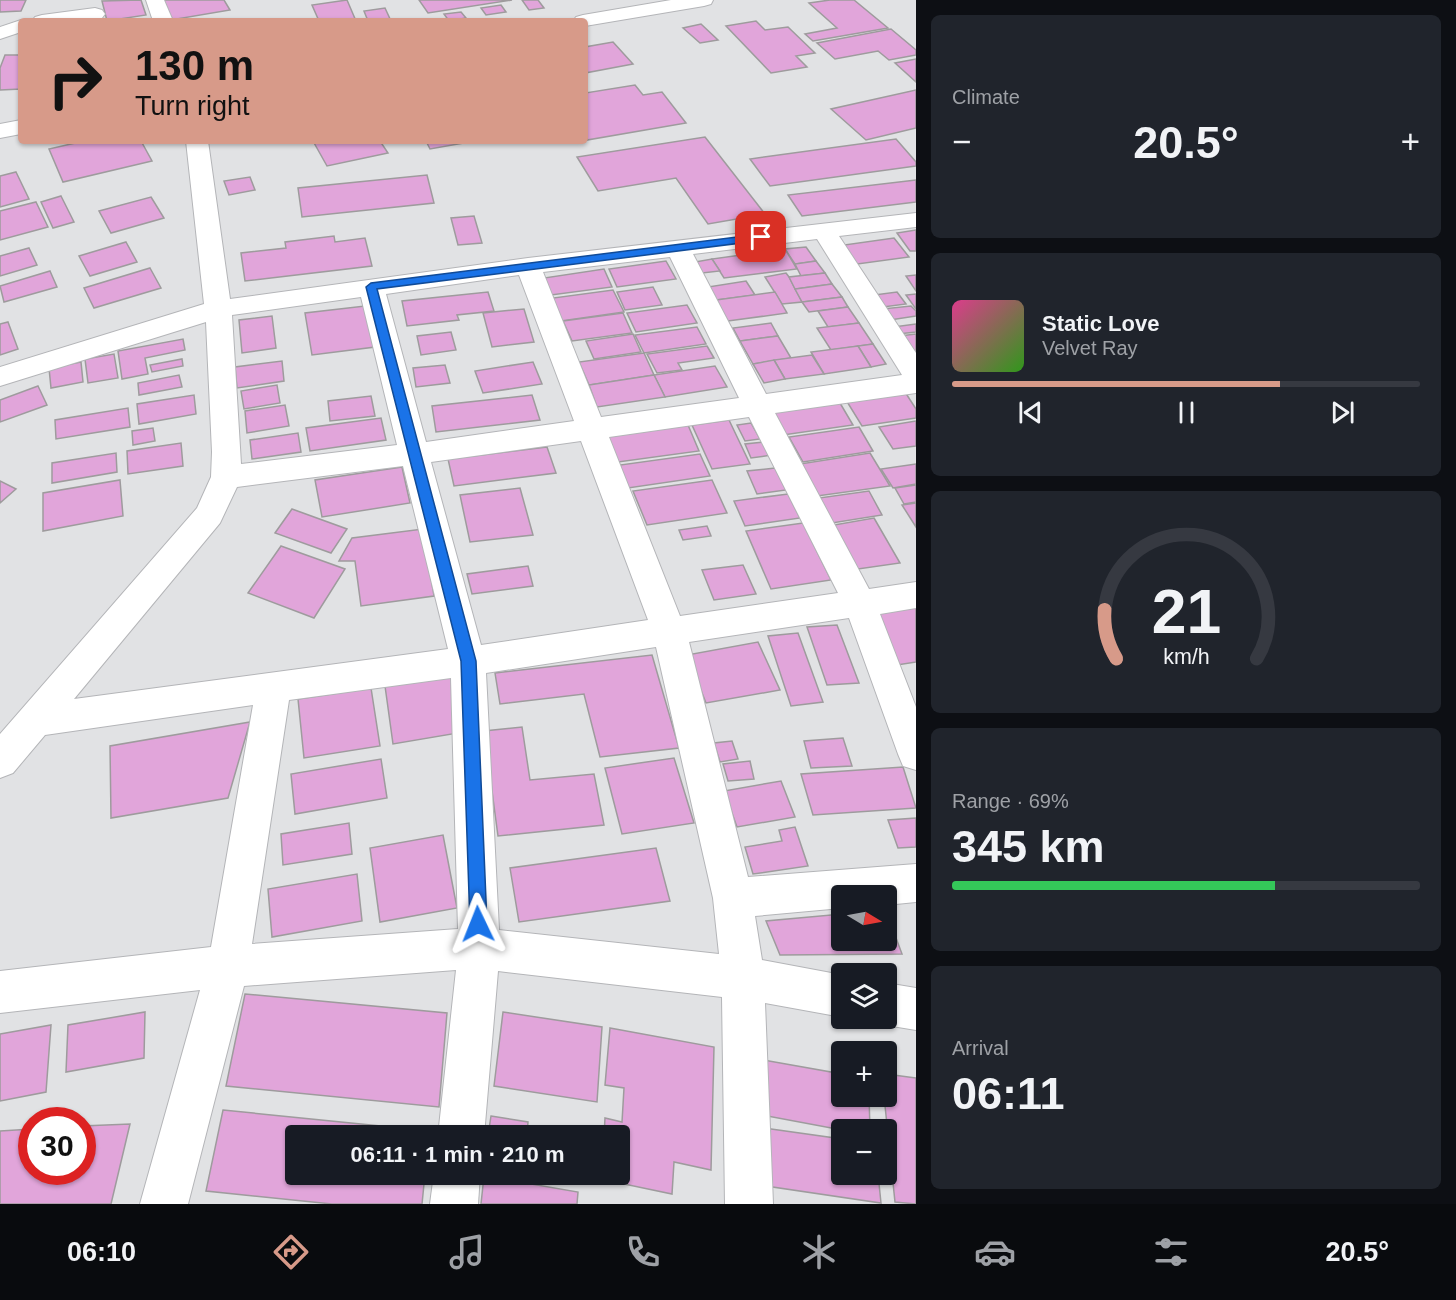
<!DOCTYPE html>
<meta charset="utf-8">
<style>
:root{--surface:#171b24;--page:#20242c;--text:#f1f3f6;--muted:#9ea1a6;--line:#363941;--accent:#d79a89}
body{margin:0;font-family:Helvetica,sans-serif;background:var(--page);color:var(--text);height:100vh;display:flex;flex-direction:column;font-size:22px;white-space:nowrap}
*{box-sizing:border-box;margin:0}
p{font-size:20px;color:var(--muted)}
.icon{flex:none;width:33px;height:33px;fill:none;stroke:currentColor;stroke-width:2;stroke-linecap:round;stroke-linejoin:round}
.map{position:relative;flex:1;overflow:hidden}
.panel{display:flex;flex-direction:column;gap:15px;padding:15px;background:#0d0f14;width:540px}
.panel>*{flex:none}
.hud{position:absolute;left:18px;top:18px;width:570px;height:126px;border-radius:6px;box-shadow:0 2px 4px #0004;background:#d79a89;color:#111;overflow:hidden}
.needle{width:39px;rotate:100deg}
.fabs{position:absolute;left:831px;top:885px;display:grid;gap:12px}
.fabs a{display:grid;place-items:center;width:66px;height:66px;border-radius:6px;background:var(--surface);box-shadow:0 2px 4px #0004;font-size:30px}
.speed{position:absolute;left:18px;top:1107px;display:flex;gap:12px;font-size:30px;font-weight:700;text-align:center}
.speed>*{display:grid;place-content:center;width:78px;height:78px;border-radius:50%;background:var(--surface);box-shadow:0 2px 4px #0004;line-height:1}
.speed .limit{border:9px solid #d22;background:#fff;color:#111}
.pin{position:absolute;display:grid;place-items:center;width:51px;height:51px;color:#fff;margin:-26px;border-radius:12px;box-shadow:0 3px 9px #0006}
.me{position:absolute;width:66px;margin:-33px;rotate:358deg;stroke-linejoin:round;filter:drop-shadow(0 0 4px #0008)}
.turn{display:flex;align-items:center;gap:21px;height:126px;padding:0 18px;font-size:27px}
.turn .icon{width:78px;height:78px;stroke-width:2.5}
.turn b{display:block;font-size:42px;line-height:51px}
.big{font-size:45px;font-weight:700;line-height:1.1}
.panel .card{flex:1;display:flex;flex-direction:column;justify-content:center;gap:9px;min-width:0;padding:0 21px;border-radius:9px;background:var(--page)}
.panel .dial{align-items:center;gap:0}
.dial svg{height:156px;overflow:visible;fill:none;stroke:var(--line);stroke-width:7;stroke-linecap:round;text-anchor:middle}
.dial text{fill:var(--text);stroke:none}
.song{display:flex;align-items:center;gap:18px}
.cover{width:72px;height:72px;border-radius:9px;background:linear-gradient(135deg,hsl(330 70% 55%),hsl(110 70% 35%))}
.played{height:6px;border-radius:3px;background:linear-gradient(90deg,var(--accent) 70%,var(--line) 70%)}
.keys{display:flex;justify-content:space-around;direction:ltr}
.heat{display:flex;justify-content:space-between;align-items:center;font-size:33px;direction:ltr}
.charge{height:9px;border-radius:4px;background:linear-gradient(90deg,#34c759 69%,var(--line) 0)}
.trip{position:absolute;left:285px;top:1125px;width:345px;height:60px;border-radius:6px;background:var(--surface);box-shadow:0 2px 4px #0004;font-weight:700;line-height:60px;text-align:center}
.menu{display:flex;height:96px;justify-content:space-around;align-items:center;background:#090b0e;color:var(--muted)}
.menu .icon{width:42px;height:42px}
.menu .current{color:var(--accent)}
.menu b{font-size:27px;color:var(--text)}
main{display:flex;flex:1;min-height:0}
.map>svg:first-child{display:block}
</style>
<main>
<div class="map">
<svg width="916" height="1204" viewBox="0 0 916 1204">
<rect width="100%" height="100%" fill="#e1e2e4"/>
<g fill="#e1a5da" stroke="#9e9b9d" stroke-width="1.5">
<polygon points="0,0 26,0 21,11 0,12"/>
<polygon points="141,0 146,15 107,21 102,1"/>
<polygon points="162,0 224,0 230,10 171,20"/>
<polygon points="347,0 356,21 319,21 312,5"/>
<polygon points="419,0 512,0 428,13"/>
<polygon points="522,0 538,0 544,8 529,10"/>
<polygon points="830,0 854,0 888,28 813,41 805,34 837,28 809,3"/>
<polygon points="501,5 506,12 486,15 481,8"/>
<polygon points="385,8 391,21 368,21 364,11"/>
<polygon points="461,12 466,18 449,21 444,14"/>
<polygon points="756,21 765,30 788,27 815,53 796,56 807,67 771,73 726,26"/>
<polygon points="701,24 718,40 700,43 683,28"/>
<polygon points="891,29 916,50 916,55 889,60 878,51 835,59 817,43"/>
<polygon points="613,42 633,64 585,73 585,47"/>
<polygon points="5,55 21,55 21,89 0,90 0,68"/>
<polygon points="916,59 916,82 895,63"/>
<polygon points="635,85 643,95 662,92 686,123 587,140 585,107 587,107 585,93"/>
<polygon points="916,90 916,128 866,140 831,109"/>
<polygon points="705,137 765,214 708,224 676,178 598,191 577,157"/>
<polygon points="896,139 916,162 916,166 770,186 750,159"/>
<polygon points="84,141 141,141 152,161 63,182 49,149"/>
<polygon points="313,141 380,141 388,153 327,166"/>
<polygon points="426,141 475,141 430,149"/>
<polygon points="16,172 29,199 0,207 0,176"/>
<polygon points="427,175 434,203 302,217 298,188"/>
<polygon points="250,177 255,190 229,195 224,181"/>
<polygon points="916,180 916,202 802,216 788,195"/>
<polygon points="61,196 74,222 53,228 41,202"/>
<polygon points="151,197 164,218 111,233 99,211"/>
<polygon points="36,202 48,227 0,240 0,211"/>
<polygon points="474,216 482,243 458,245 451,218"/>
<polygon points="916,230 916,251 910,251 897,233"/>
<polygon points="334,236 335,242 365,238 372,266 245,281 241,253 286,248 285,242"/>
<polygon points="894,238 909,257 850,265 837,246"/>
<polygon points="126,242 137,262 90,276 79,256"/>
<polygon points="806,247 816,261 795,264 785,249"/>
<polygon points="29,248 37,265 0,276 0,256"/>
<polygon points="785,249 797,269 724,278 712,259"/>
<polygon points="712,259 720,271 702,273 695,262"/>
<polygon points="666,261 676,279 617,287 609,269"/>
<polygon points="816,261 825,273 801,276 795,264"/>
<polygon points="150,268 161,288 94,308 84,288"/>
<polygon points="604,269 612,287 551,295 544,278"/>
<polygon points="50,271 57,287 4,302 0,286"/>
<polygon points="786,273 789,277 802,302 782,304 765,277"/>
<polygon points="825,273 832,284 795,289 789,277"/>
<polygon points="916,275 916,291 906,276"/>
<polygon points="746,281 755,295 716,300 708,287"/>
<polygon points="832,284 842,297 802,302 795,289"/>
<polygon points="653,287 662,305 625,310 617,292"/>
<polygon points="613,290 624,312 561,321 553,298"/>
<polygon points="488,292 494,311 457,315 459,320 407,326 402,301"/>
<polygon points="775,292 787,313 728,321 716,300"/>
<polygon points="897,292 906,304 883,307 874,295"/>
<polygon points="916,294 916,309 906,295"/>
<polygon points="842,297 848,307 809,312 802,302"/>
<polygon points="687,305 697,323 636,332 627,313"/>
<polygon points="365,306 375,347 312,355 305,313"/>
<polygon points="911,306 916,311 916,316 890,320 882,309"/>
<polygon points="848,307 859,323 828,327 818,311"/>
<polygon points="524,309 534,342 492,347 483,313"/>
<polygon points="623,313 632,333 572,341 563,321"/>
<polygon points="272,316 276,348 242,353 239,320"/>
<polygon points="8,322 18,349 0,355 0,324"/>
<polygon points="771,323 778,336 740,341 733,328"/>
<polygon points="859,323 873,344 831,350 817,328"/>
<polygon points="916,324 916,332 898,334 893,327"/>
<polygon points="697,327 706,344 644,353 635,335"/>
<polygon points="451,332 456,350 421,355 417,336"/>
<polygon points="633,334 641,352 594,359 586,341"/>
<polygon points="916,334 916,359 899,336"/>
<polygon points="778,336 791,358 753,364 740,341"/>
<polygon points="183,339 185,350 145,358 148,374 122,379 118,351"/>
<polygon points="873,344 886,364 871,367 858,346"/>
<polygon points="707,346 714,358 678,363 682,370 657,373 647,354"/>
<polygon points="858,346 871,367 824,374 811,352"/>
<polygon points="644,353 654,375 589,385 579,362"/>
<polygon points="114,354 118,378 88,383 85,359"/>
<polygon points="812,355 824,374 785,379 774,360"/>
<polygon points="182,359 183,366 152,372 150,365"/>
<polygon points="774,360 785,379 764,383 753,364"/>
<polygon points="282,361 284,381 237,388 235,367"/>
<polygon points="81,362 83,382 51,388 49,368"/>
<polygon points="533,362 542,384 483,393 475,371"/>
<polygon points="445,365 450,383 416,387 413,368"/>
<polygon points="715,366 727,387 665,397 654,375"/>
<polygon points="179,375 182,387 139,395 138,383"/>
<polygon points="654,375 665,397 597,407 589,385"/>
<polygon points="277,385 280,403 244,409 241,391"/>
<polygon points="38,386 47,405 0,422 0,400"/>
<polygon points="905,392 916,409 916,418 862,426 846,400"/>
<polygon points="194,395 196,414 139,424 137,404"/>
<polygon points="532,395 540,420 436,432 432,406"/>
<polygon points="371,396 375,416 330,421 328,401"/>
<polygon points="837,398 853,425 783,435 770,408"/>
<polygon points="285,405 289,426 247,433 245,411"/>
<polygon points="128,408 130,427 56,439 55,420"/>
<polygon points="381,418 386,440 310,451 306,428"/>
<polygon points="729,420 750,464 712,469 692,425"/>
<polygon points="916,421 916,446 893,449 879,427"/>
<polygon points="751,423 760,439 745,441 737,425"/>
<polygon points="688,425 699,451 618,462 608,436"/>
<polygon points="859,427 873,451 803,462 789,437"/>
<polygon points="153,428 155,441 133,445 132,431"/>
<polygon points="298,433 301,452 252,459 250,440"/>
<polygon points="765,442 772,455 751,458 745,444"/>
<polygon points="181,443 183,466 128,474 127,451"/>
<polygon points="547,447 556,473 454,486 448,459"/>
<polygon points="116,453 117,472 52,483 52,463"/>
<polygon points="870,453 890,486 817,496 800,464"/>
<polygon points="700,454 710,476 628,488 620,465"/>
<polygon points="916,464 916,484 893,488 881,469"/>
<polygon points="402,467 410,503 322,517 315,480"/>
<polygon points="775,468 786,490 757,494 747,471"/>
<polygon points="120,480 123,516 43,531 43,493"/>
<polygon points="712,480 727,513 647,525 633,491"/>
<polygon points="0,481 16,489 0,503"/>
<polygon points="916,485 916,502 904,504 895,488"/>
<polygon points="520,488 533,535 470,542 460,495"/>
<polygon points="869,491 882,515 832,523 819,498"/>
<polygon points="788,494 800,518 745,526 734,501"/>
<polygon points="916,503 916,527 902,505"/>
<polygon points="292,509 347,529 331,553 275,533"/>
<polygon points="874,518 900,563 858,569 834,525"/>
<polygon points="803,523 831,580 771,589 746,531"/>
<polygon points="707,526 711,536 683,540 679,530"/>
<polygon points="423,529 434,596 361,606 355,561 339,561 352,538"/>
<polygon points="281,546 345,569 314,618 248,593"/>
<polygon points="743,565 756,594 714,600 702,570"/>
<polygon points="528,566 533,586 472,594 467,574"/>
<polygon points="916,607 916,662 897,665 872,614"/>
<polygon points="837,625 859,683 827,685 807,627"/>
<polygon points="798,633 823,702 791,706 768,636"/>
<polygon points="758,642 780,690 706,703 687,655"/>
<polygon points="652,655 679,748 600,757 584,694 500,704 495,673"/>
<polygon points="453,676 464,732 393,744 385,686"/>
<polygon points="371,688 380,746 304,758 298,699"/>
<polygon points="250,722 228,798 111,818 110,746"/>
<polygon points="522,727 530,780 594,774 604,825 498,836 484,731"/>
<polygon points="843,738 852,766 811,768 804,741"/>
<polygon points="732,741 738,759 720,762 714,743"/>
<polygon points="674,758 694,823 622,834 605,768"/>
<polygon points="381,759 387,798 295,814 291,774"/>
<polygon points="750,761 754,779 728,781 723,764"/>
<polygon points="903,767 916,808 813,815 801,774"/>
<polygon points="781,781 795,817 737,827 724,791"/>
<polygon points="916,818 916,847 898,848 888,820"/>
<polygon points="349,823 352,854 283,865 281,834"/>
<polygon points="795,827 808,866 753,874 745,847 782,841 779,830"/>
<polygon points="443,835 457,908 380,922 370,848"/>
<polygon points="656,848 670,901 519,922 510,868"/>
<polygon points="357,874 362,921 272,937 268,889"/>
<polygon points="886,911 902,954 780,955 766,921 842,914 842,940 886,940"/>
<polygon points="245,994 447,1013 439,1107 226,1086"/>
<polygon points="145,1012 144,1058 66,1072 68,1025"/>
<polygon points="503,1012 602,1027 597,1102 494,1086"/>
<polygon points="51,1025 46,1092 0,1101 0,1034"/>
<polygon points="610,1028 714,1047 711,1170 674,1162 672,1194 600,1179 600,1174 620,1174 620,1136 604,1136 605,1118 622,1122 624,1088 605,1085"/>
<polygon points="758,1059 842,1074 842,1096 869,1096 870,1130 842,1130 757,1114"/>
<polygon points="886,1074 916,1078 916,1204 895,1202 884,1096 886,1096"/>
<polygon points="223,1110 430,1131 429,1136 296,1136 296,1174 425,1174 422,1204 332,1204 206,1191"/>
<polygon points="491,1116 528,1122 527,1135 531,1136 488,1136"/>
<polygon points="130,1124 111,1204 0,1204 0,1131 32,1129 32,1172 82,1172 82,1126"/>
<polygon points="764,1128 842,1139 842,1174 878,1174 881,1203 766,1186"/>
<polygon points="555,1174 590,1174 590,1181"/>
<polygon points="484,1176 578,1192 577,1204 481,1204"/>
</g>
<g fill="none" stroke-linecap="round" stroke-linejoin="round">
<g stroke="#b4b5b8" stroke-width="2">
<g id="minor">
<polygon points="146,0 164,0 173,21 153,21"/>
<polygon points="95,8 102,10 105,14 102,18 86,21 32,21 35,17 42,15"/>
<polygon points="21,20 24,21 21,21 21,32 0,39 0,27"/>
<path d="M186 141H208L230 299 528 258 916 213V227L839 236 916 353V393L775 413 869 589 916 582V608L880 614 916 707V770L903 766 898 754 849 618 689 642 748 877 916 864V902L886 905V896H842V908L755 916 762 960 842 975V1017L765 1003 773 1204H725L722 997 498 971 484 1136H438L456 970 244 986 188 1204H140L200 990 0 1013V971L211 947 253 705 45 735 13 773 0 778V734L197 508 211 477 212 452 206 322 0 386V367L204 304ZM817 239 902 375 766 394 693 254ZM670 257 739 398 601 417 543 272ZM519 275 574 421 426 442 386 294ZM361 297 397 445 241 464 232 315ZM749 417 838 593 680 616 609 437ZM581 441 648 620 481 645 431 462ZM403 466 448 649 74 699 220 523 237 487ZM656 647 713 898 719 954 499 930 486 673ZM451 678 458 929 252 944 289 700Z"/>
<polygon points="886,983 916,988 916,1030 886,1025 871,1019 886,1018"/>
<polygon points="434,1174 480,1174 478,1204 430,1204"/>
</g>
</g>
<g stroke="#b4b5b8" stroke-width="2">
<g id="major">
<polygon points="671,0 713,0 711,4 704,6 585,26 585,21 573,21 576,17 583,15"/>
<polygon points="21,120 21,134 0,138 0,124"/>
</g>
</g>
<use href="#minor" fill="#fff" fill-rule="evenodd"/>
<use href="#major" fill="#fff" fill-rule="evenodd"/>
</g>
<polygon fill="#1a73e8" stroke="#114b97" stroke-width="1.5" points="761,234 766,237 765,240 377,289 476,661 487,924 484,930 478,932 473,930 470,924 461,661 366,287 371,283"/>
</svg>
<div class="fabs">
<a><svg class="needle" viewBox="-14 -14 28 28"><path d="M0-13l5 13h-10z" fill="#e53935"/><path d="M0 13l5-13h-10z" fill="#9ea1a6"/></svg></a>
<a><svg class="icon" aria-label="layers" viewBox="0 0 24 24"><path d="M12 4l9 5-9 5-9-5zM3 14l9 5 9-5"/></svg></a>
<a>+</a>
<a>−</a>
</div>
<div class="speed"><div class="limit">30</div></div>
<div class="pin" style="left:761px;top:237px;background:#d93025"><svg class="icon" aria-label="arrive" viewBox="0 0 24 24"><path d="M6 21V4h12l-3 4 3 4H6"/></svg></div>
<svg class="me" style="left:478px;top:924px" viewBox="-20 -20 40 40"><path d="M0-17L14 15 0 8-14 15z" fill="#1a73e8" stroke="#fff" stroke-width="4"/></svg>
<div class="trip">06:11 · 1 min · 210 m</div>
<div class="hud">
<div class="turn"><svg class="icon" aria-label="right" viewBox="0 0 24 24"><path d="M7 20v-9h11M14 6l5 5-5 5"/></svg><div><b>130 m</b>Turn right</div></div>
</div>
</div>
<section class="panel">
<div class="card"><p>Climate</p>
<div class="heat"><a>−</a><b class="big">20.5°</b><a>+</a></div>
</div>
<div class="card">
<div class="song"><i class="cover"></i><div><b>Static Love</b><p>Velvet Ray</p></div></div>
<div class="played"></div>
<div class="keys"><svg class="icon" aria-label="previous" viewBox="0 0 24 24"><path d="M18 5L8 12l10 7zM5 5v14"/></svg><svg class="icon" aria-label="pause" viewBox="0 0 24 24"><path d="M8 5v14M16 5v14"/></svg><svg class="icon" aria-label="next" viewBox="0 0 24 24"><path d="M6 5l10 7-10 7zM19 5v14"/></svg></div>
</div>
<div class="card dial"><svg viewBox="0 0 100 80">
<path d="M14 69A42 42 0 1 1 86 69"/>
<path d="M14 69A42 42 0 0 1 8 44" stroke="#d79a89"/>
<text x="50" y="56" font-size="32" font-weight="700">21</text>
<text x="50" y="72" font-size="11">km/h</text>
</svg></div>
<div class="card"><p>Range · 69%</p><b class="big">345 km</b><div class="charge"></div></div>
<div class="card"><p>Arrival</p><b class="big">06:11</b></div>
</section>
</main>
<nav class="menu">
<b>06:10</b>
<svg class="icon current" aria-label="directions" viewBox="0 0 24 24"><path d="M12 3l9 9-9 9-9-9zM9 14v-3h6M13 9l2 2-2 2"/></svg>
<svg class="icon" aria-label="music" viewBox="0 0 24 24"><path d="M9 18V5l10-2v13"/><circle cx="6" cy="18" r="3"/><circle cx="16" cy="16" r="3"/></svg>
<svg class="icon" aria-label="phone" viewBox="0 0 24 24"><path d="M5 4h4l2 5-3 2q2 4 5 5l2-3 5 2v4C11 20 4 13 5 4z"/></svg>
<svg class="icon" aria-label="climate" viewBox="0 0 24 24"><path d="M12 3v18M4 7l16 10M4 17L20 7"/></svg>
<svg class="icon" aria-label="car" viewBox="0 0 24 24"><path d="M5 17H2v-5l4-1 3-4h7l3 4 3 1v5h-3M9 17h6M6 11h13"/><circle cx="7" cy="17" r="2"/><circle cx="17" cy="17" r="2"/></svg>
<svg class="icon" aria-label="filters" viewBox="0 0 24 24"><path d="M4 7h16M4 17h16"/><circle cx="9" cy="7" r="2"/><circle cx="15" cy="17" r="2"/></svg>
<b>20.5°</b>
</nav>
